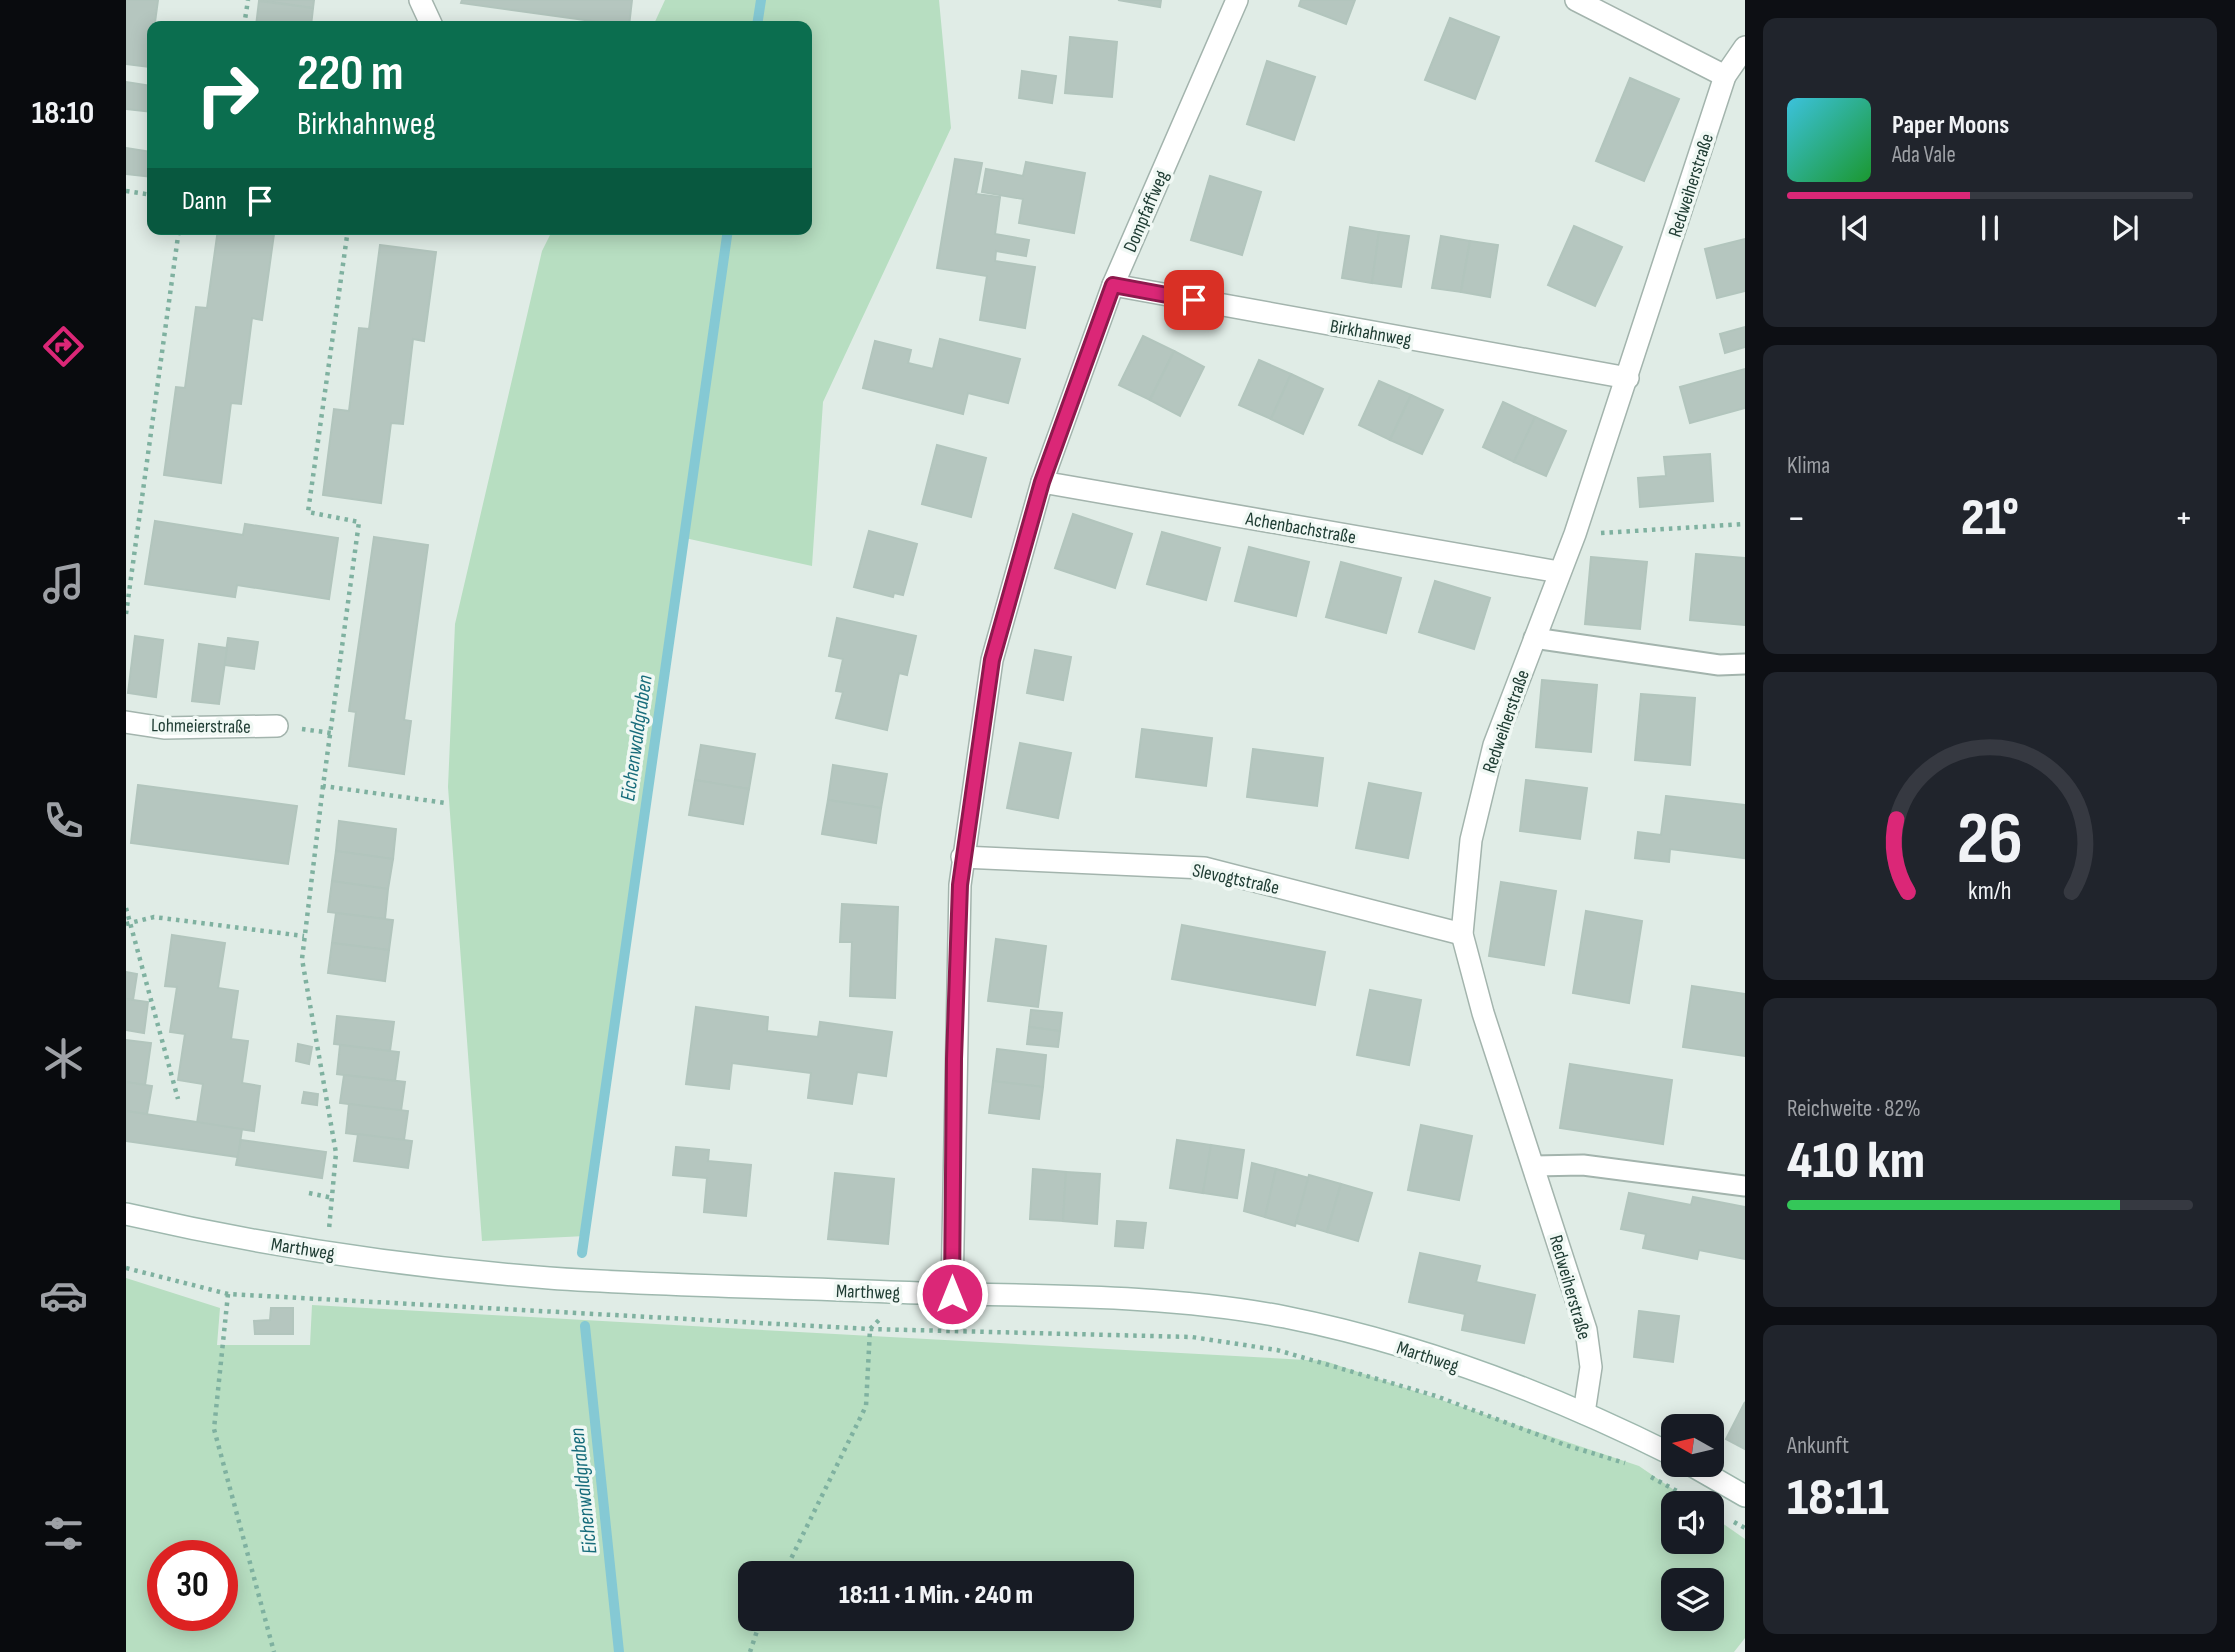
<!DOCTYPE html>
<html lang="de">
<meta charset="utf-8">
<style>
:root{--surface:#171b24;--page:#20242c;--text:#f1f3f6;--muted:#9ea1a6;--line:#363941;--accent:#db2777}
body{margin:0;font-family:"Sofia Sans Condensed",sans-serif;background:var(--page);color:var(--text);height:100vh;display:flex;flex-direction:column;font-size:26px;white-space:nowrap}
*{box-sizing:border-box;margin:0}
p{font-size:23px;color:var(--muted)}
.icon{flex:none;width:38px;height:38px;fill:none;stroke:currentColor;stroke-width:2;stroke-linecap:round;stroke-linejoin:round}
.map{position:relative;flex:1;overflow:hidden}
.side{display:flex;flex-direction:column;gap:18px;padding:18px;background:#0d0f14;width:490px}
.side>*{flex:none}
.guide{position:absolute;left:21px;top:21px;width:665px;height:214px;border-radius:14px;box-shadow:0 4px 18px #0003;background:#0b6e4f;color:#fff;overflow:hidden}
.needle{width:46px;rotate:278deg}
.controls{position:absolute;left:1535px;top:1414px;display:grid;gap:14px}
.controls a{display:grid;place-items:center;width:63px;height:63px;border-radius:14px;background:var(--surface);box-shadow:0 4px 18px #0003;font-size:35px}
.speed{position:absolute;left:21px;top:1540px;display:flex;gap:14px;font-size:35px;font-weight:700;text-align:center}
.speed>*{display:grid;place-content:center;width:91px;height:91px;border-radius:50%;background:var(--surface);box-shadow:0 4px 18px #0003;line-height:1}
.speed .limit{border:10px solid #d22;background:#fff;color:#111}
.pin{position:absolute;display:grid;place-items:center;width:60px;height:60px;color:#fff;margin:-30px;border-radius:14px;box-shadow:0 4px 10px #0006}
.me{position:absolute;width:77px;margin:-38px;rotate:0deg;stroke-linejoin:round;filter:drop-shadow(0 0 5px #0008)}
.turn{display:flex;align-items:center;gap:24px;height:147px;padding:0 35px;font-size:32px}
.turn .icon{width:91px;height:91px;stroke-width:2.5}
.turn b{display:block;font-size:49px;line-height:60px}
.then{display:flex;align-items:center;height:66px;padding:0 35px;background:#0003;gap:14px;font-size:26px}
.big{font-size:52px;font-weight:800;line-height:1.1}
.side .widget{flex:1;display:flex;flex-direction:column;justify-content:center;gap:10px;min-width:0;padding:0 24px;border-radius:14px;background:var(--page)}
.side .dial{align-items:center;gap:0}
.dial svg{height:182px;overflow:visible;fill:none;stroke:var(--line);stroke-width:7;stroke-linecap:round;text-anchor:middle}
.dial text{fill:var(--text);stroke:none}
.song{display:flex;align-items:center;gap:21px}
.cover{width:84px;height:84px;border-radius:10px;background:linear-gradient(135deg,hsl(190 70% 55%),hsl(130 70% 35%))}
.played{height:7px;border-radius:4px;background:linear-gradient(90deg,var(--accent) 45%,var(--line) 45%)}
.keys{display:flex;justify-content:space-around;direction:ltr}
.heat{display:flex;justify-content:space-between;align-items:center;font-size:38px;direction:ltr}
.charge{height:10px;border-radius:5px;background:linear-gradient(90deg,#34c759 82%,var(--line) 0)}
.trip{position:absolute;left:612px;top:1561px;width:396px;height:70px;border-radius:14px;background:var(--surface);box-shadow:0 4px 18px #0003;font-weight:800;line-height:70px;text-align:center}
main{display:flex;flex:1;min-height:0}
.tabs{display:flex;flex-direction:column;width:126px;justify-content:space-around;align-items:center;background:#090b0e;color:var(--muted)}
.tabs .icon{width:49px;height:49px}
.tabs .selected{color:var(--accent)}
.tabs b{font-size:32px;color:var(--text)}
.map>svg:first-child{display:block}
</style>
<main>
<nav class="tabs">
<b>18:10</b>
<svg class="icon selected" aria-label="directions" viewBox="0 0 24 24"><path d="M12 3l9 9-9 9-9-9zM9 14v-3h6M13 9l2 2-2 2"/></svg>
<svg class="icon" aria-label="music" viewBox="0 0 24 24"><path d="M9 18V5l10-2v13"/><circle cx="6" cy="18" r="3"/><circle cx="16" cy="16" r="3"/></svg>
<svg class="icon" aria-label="phone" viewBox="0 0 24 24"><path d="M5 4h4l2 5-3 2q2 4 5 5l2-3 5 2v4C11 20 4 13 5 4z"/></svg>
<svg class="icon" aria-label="climate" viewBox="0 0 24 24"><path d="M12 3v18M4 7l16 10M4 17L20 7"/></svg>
<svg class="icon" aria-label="car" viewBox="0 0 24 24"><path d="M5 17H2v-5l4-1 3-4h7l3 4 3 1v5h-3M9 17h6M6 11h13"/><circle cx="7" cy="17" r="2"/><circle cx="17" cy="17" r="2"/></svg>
<svg class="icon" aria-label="filters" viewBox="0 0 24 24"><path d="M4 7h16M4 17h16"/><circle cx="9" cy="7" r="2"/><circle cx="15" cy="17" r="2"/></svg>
</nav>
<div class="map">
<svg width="1619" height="1652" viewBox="0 0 1619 1652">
<rect width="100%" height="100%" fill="#e0ece6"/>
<g fill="#b7dec1" fill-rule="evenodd">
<polygon points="539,0 813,0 825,128 697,402 686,566 559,538 460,1236 356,1241 322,787 329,624 416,251 427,229 681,229 681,26 527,26"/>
<path d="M0 1278 94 1308 91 1345H184L186 1305 1199 1361 1513 1466 1567 1503H1547V1542H1586V1516L1619 1539V1638L1608 1652H0ZM37 1556H96V1615H37ZM996 1573V1619H625V1573ZM1586 1580V1619H1547V1580Z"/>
</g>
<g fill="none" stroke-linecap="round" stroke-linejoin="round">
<g stroke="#85c9d4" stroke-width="10">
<polyline points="631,26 635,0"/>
<polyline points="456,1253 602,229"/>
<polyline points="459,1326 493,1652"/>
</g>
</g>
<g fill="#b5c6bf" stroke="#b2c5bd" stroke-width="2">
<polygon points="0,0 32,0 23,67 0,64"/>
<polygon points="133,0 188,0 187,8"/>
<polygon points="336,0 506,0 503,26 335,3"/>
<polygon points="992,0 1035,0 1034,7"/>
<polygon points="1175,0 1229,0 1220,24 1173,6"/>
<polygon points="133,1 187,8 185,26 130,26"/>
<polygon points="1324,18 1373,37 1349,99 1299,80"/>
<polygon points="944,37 991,42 986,97 939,93"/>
<polygon points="1141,61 1189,77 1168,140 1121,124"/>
<polygon points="896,71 930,76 926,103 893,98"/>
<polygon points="1504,78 1553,99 1518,181 1470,161"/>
<polygon points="0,82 26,86 26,112 0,109"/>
<polygon points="0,148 26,152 26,177 0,174"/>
<polygon points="829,159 856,163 850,194 874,197 869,234 903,240 900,256 870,251 869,261 909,267 899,328 854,320 861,276 811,268"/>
<polygon points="900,162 959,173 948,233 893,223 897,199 856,192 860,169 897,176"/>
<polygon points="1084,176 1135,192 1116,255 1065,240"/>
<polygon points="1448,226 1496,247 1469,306 1422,285"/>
<polygon points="1224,227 1253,232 1246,283 1216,278"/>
<polygon points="92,229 148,234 136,320 126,318 115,404 105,403 95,483 38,475 50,387 59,388 70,307 81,308"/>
<polygon points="1253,232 1283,236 1275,287 1246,283"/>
<polygon points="1315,236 1344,241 1335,292 1306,288"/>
<polygon points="1619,239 1619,291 1591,298 1579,249"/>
<polygon points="1344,241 1372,245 1364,297 1335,292"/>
<polygon points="254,245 310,252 298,341 287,339 277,424 265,423 255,503 197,495 208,409 223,411 233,328 243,329"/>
<polygon points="1619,327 1619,347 1599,353 1594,334"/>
<polygon points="1017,336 1048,351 1024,400 993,385"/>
<polygon points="814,339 894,359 882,403 842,393 837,414 737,388 749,341 785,350 782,363 807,369"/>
<polygon points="1048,351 1078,367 1054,416 1024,400"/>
<polygon points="1133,360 1165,374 1145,419 1113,405"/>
<polygon points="1619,369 1619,408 1564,423 1554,387"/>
<polygon points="1165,374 1197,389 1177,434 1145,419"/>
<polygon points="1253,381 1285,395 1264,440 1233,425"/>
<polygon points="1285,395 1317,410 1296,454 1264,440"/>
<polygon points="1377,402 1409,417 1388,462 1357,447"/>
<polygon points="1409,417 1440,431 1420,476 1388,462"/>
<polygon points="811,445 860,458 845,517 796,504"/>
<polygon points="1584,454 1587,501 1514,507 1512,478 1540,476 1538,457"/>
<polygon points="947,514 1006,534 989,588 929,568"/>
<polygon points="29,521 117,535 119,524 212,538 203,599 111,585 109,597 19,584"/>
<polygon points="743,531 791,544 777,595 768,593 767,597 728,587"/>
<polygon points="1036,532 1094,548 1080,600 1021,584"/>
<polygon points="248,537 302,545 278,720 285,721 278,774 223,766 230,712 223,711"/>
<polygon points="1123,547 1183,562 1170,616 1109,601"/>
<polygon points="1570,554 1619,558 1619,625 1564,620"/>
<polygon points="1465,557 1521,562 1514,629 1459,624"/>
<polygon points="1215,562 1275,578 1260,633 1200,617"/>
<polygon points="1309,581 1364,598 1348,649 1293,632"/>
<polygon points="711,618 790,636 781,675 773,673 761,730 710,718 717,692 710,691 717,659 703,656"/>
<polygon points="9,636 37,640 30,697 2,693"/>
<polygon points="102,638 132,642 128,669 98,665"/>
<polygon points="73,644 101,648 93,704 66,701"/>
<polygon points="909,650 945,657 937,700 901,693"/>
<polygon points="1416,680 1471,685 1465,752 1410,747"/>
<polygon points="1515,694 1569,698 1564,765 1509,760"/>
<polygon points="1016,729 1086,738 1080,786 1010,777"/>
<polygon points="894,743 945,753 932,818 881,808"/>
<polygon points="575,745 629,754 623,789 569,780"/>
<polygon points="1127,749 1197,758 1191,806 1121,797"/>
<polygon points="707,765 761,774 755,808 702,800"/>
<polygon points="569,780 623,789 617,824 563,815"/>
<polygon points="1400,780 1461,788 1454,839 1394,831"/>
<polygon points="1243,783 1295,793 1282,858 1230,848"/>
<polygon points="12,785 171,806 162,864 5,843"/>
<polygon points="1540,796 1619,805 1618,858 1544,849 1543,862 1509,858 1512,832 1535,835"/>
<polygon points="702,800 755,808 750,843 696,834"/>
<polygon points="213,821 270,829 267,859 210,851"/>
<polygon points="210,851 267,859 262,889 206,881"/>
<polygon points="206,881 262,889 259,919 202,912"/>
<polygon points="1375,882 1430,891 1418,965 1363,956"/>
<polygon points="716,904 772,907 769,998 724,996 726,942 714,942"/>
<polygon points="1460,911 1516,921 1503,1003 1447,993"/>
<polygon points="210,913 267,920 263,950 206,943"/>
<polygon points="1056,925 1199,952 1189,1005 1046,979"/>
<polygon points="46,935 99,943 92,988 112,991 105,1039 122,1041 116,1083 134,1086 128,1131 71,1123 77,1084 52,1080 59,1034 44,1032 51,987 39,986"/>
<polygon points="870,939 920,946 912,1007 862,1001"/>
<polygon points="206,943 263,950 259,981 202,973"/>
<polygon points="0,972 11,974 7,1000 0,999"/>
<polygon points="1566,986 1619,994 1619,1056 1557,1047"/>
<polygon points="1244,990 1295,1000 1283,1065 1231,1055"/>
<polygon points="0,999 22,1002 18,1033 0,1030"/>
<polygon points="570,1007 642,1017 641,1031 692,1037 694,1022 766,1032 760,1076 731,1072 726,1104 682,1098 685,1073 606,1063 603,1089 560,1084"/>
<polygon points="905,1010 936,1013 934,1031 903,1027"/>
<polygon points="211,1016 268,1022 264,1051 208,1044"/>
<polygon points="903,1027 934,1031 932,1047 901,1044"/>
<polygon points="0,1040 25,1043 19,1085 0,1082"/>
<polygon points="172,1044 186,1047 183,1064 170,1061"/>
<polygon points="214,1045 273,1052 269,1081 211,1074"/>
<polygon points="871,1049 920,1055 917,1087 867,1081"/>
<polygon points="1444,1064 1546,1080 1537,1144 1434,1128"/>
<polygon points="218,1075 279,1082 275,1111 214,1103"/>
<polygon points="867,1081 917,1087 913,1119 863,1113"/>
<polygon points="0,1082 26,1086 21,1114 0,1111"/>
<polygon points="178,1092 192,1094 191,1105 176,1103"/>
<polygon points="223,1104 282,1111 278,1140 220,1133"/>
<polygon points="0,1111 116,1129 112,1157 0,1141"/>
<polygon points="1295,1125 1346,1136 1333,1200 1282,1190"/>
<polygon points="232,1134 286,1141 282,1168 228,1161"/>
<polygon points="115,1140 200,1152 196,1178 110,1165"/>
<polygon points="1051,1140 1085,1145 1077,1193 1044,1188"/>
<polygon points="1085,1145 1118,1150 1111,1198 1077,1193"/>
<polygon points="550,1147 583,1150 582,1161 625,1165 620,1216 578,1212 581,1178 547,1175"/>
<polygon points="1126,1163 1150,1169 1139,1217 1118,1211"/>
<polygon points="907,1169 940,1172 937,1221 904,1219"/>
<polygon points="1150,1169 1183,1178 1169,1226 1139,1217"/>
<polygon points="940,1172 974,1174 971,1224 937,1221"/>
<polygon points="709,1173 768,1179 762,1244 702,1239"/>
<polygon points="1183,1175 1215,1184 1201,1232 1170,1223"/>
<polygon points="1215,1184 1246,1193 1232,1241 1201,1232"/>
<polygon points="1503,1193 1565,1205 1567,1197 1619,1207 1619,1259 1573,1250 1571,1259 1517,1248 1520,1234 1495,1229"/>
<polygon points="991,1221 1020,1223 1017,1248 989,1246"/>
<polygon points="1294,1253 1354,1266 1350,1282 1409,1295 1398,1343 1336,1330 1339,1314 1283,1302"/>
<polygon points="145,1308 167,1308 167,1334 129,1334 128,1321 144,1320"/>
<polygon points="1513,1311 1553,1316 1547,1362 1508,1357"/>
<polygon points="1619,1402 1619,1449 1600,1439"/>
</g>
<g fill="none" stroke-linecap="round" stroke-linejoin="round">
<g stroke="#a3b4ad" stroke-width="23">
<g id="service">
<polyline points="1408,638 1593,665 1619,664"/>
<polyline points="1408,1166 1457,1165 1619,1186"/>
</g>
</g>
<g stroke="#a3b4ad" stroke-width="24">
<g id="minor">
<polyline points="294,0 306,26"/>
<polyline points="1450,0 1599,76"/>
<polyline points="987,285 1502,378"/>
<polyline points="916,482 1433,572"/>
<polyline points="0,722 38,728 151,726"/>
<polyline points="836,857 1078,868 1336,934"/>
<polyline points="826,1294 834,885 866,660 916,482 987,285 1111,0"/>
<polyline points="1458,1413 1465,1367 1460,1330 1357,1013 1336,934 1345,840 1368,745 1449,534 1599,76 1619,47"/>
</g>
</g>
<g stroke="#9eb8ae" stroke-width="24">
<g id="secondary">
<path d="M0 1214C139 1246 281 1267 423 1278 536 1286 651 1287 764 1292 895 1297 1030 1292 1159 1317 1294 1344 1425 1394 1547 1455"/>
<polyline points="1565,1465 1619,1496"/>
</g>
</g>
<g stroke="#7fb1a0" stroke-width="4.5" stroke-dasharray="3.5 5" stroke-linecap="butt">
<polyline points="118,26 122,0"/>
<polyline points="0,191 26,195"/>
<polyline points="222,229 182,512 233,522 197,786 320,803"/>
<polyline points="1475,533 1619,524"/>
<polyline points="0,614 53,229"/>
<polyline points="176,729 205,733"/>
<polyline points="197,786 176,959 210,1153 203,1229"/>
<polyline points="0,908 52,1099"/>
<polyline points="0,924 28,917 178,936"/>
<polyline points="183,1193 207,1198"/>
<polyline points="0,1268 102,1294 744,1329 1066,1337 1151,1350 1310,1396 1439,1445 1499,1463"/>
<polyline points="102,1294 88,1429 148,1652"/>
<polyline points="1525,1477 1560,1496"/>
<polyline points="1608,1522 1619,1528"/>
<polyline points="658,1573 740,1406 744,1329 755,1318"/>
<polyline points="624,1652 635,1619"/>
</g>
<use href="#service" stroke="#fff" stroke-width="19"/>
<use href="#minor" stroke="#fff" stroke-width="21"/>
<use href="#secondary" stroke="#fff" stroke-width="21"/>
</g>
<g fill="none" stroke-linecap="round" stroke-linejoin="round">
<g stroke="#8e194d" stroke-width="18">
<polyline id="route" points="826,1294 828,1059 834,885 866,660 916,482 987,285 1068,300"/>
</g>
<use href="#route" stroke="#db2777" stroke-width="12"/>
</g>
<g text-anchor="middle" stroke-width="7" stroke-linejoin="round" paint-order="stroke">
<g font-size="19" fill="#203d34" stroke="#f0f8f4">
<text transform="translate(1564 185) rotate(-72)" y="7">Redweiherstraße</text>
<text transform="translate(1019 211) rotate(-67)" y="7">Dompfaffweg</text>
<text transform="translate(1245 332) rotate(10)" y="7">Birkhahnweg</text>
<text transform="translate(1175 527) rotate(10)" y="7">Achenbachstraße</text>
<text transform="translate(1379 721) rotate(-71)" y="7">Redweiherstraße</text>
<text transform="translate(75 725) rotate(1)" y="7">Lohmeierstraße</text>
<text transform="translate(1110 878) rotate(12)" y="7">Slevogtstraße</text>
<text transform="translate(177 1248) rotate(9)" y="7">Marthweg</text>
<text transform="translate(1445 1287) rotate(74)" y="7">Redweiherstraße</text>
<text transform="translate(742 1291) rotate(2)" y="7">Marthweg</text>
<text transform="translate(1302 1356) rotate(18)" y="7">Marthweg</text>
</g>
<g font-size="21" font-style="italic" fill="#176c7b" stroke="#f0f8f4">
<text transform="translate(510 738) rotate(-82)" y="7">Eichenwaldgraben</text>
<text transform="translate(457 1491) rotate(-96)" y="7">Eichenwaldgraben</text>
</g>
</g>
</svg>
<div class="controls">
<a><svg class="needle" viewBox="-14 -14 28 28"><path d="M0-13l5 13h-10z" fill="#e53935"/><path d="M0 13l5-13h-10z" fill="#9ea1a6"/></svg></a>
<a><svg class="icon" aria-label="sound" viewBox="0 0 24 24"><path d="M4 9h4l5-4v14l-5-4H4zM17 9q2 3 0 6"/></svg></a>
<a><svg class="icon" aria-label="layers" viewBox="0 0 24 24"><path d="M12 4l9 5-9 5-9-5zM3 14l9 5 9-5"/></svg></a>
</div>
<div class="speed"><div class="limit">30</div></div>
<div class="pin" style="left:1068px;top:300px;background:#d93025"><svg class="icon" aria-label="arrive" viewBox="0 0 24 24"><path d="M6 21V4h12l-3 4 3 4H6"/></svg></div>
<svg class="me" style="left:826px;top:1294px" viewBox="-20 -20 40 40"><circle r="17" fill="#db2777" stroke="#fff" stroke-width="3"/><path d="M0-11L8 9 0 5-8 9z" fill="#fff"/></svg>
<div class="trip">18:11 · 1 Min. · 240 m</div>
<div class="guide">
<div class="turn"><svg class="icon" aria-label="right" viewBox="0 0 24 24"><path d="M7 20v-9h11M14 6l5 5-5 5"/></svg><div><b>220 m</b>Birkhahnweg</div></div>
<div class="then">Dann<svg class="icon" aria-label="arrive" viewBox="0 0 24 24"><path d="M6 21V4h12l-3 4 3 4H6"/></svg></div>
</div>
</div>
<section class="side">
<div class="widget">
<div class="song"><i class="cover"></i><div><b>Paper Moons</b><p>Ada Vale</p></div></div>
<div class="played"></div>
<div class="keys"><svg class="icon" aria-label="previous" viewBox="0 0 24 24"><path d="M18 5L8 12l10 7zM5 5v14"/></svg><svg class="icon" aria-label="pause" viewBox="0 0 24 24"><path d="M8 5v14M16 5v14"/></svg><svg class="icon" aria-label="next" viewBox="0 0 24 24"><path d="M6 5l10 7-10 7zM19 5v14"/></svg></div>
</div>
<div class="widget"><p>Klima</p>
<div class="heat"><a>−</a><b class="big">21°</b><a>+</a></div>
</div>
<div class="widget dial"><svg viewBox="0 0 100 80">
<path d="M14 69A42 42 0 1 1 86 69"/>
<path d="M14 69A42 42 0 0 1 9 37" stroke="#db2777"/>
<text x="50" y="56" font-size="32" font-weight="700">26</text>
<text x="50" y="72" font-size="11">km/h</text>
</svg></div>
<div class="widget"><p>Reichweite · 82%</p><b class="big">410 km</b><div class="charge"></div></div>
<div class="widget"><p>Ankunft</p><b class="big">18:11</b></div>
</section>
</main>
